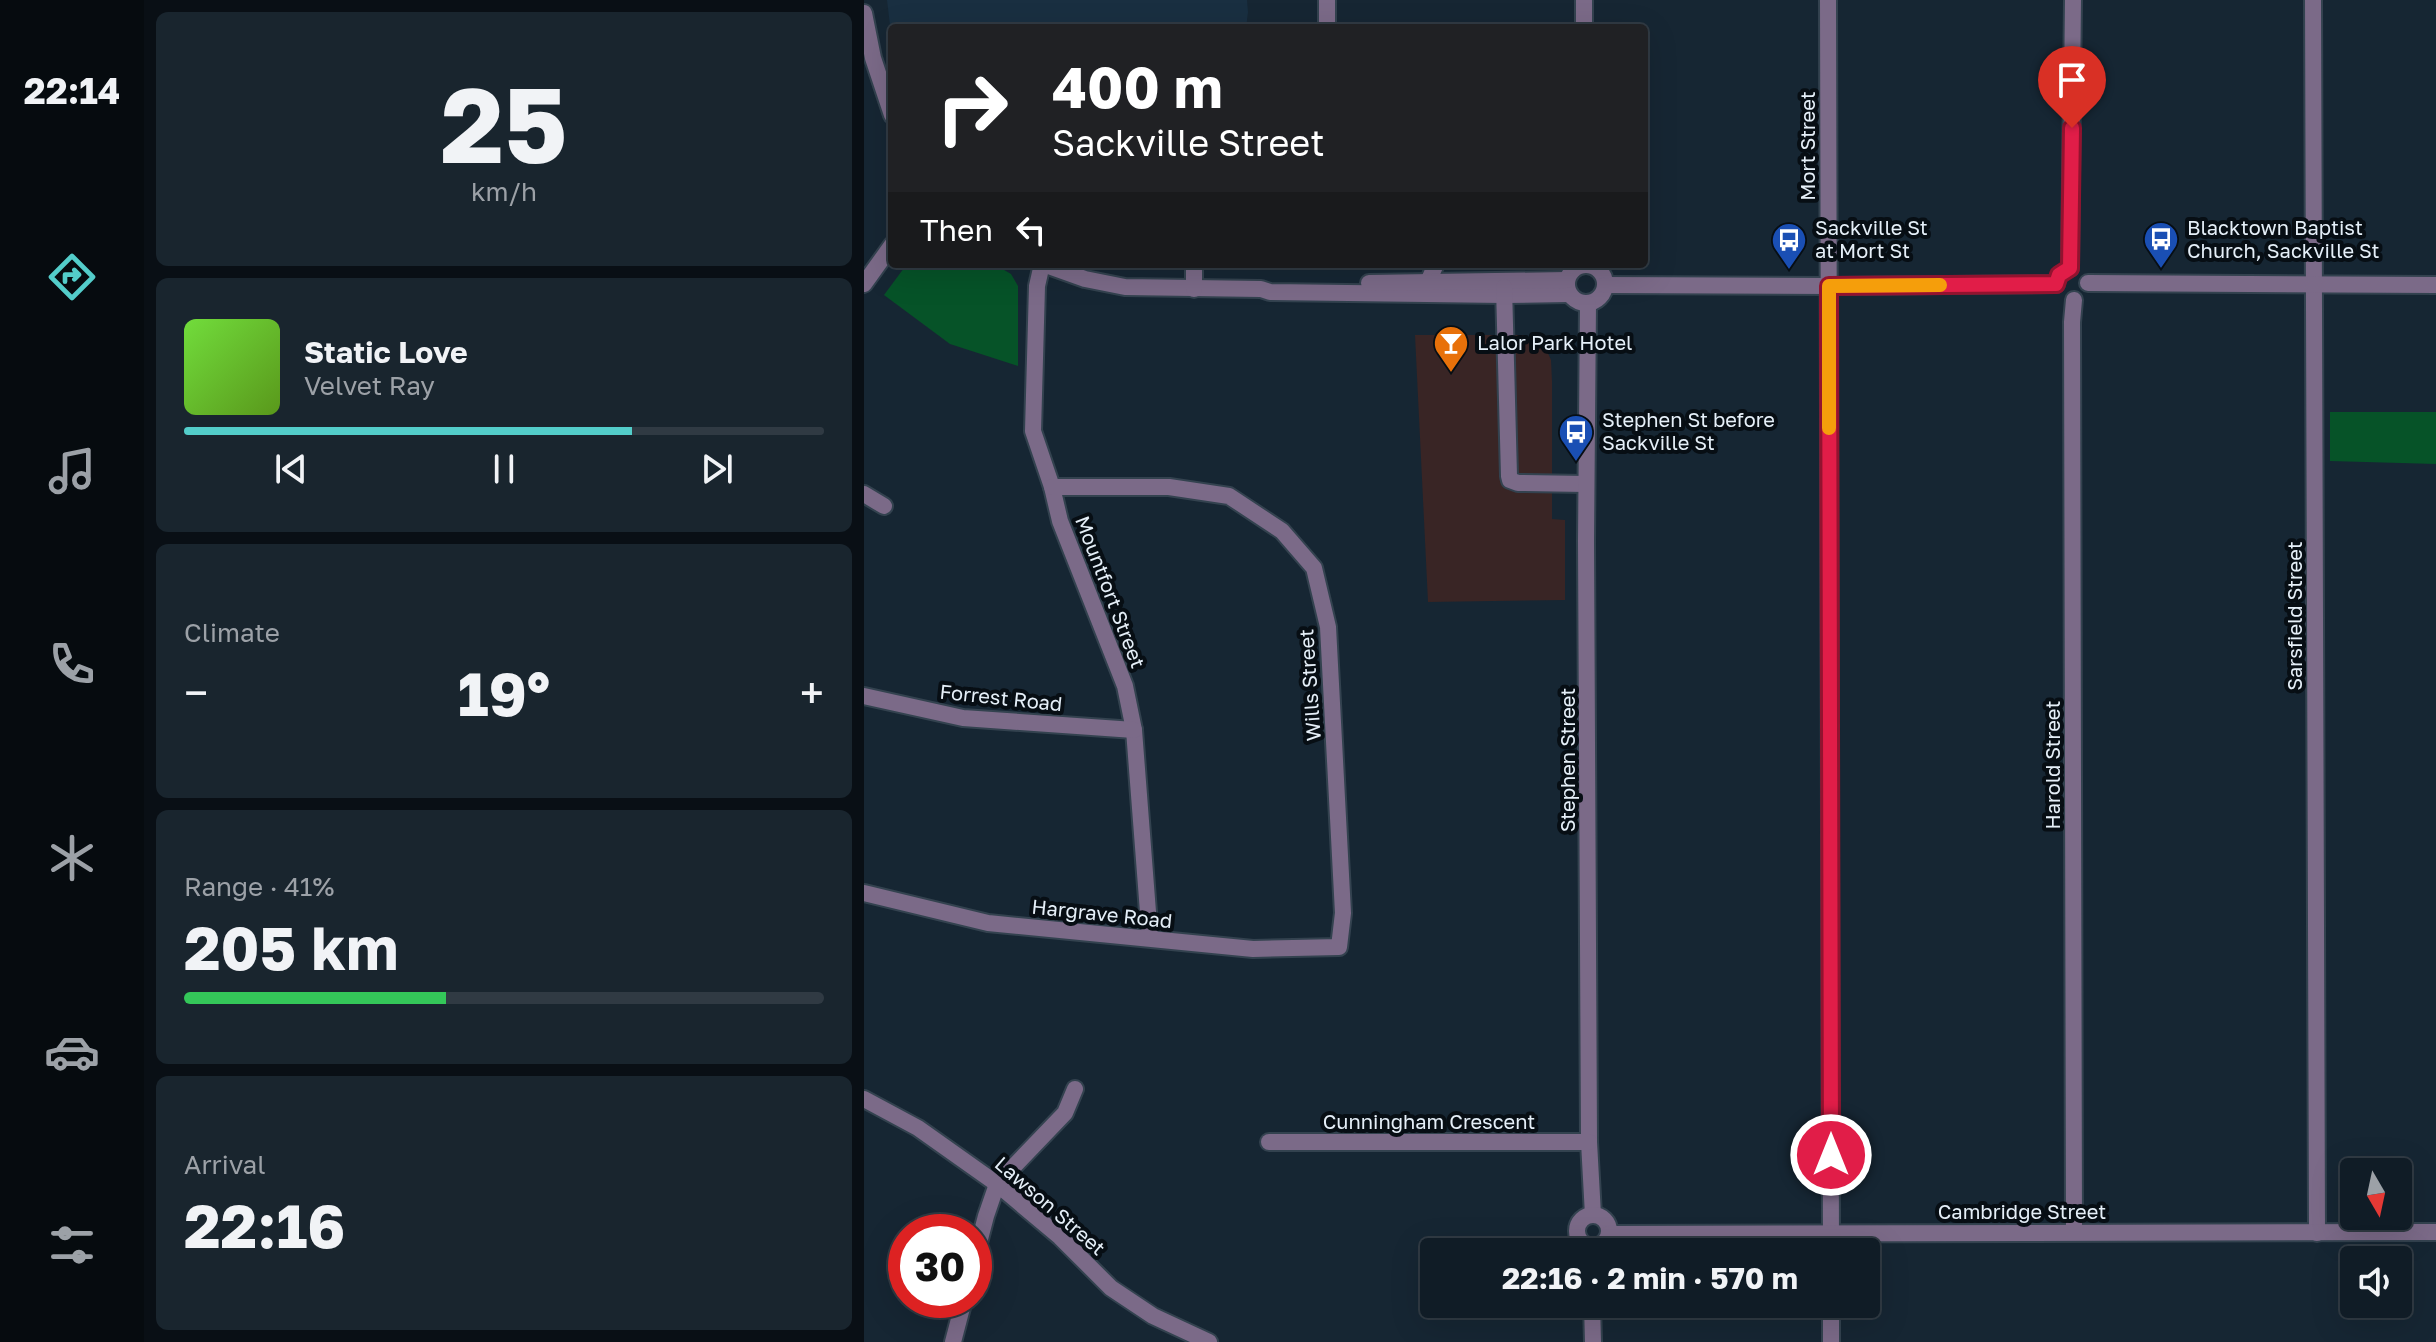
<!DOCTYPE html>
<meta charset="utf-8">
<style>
:root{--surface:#101c26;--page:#19252e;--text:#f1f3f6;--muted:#9ca1a7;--line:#303a43;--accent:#53cdca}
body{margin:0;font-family:"Golos Text",sans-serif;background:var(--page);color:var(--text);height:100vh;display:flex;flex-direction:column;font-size:30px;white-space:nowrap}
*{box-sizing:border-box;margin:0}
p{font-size:26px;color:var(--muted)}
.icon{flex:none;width:44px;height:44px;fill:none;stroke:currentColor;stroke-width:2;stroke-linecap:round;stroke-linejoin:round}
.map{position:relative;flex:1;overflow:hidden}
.side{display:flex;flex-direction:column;gap:12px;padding:12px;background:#090f15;width:720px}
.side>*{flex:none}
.banner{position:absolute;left:24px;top:24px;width:760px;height:244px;border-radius:8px;box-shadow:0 8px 32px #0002,0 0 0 2px var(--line);background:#202124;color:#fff;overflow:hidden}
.needle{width:52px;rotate:171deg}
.fabs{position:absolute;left:1476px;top:1158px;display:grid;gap:16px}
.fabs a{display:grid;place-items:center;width:72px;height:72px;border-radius:8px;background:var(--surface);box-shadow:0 8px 32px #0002,0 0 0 2px var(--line);font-size:40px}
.speed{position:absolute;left:24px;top:1214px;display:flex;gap:16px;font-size:40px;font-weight:700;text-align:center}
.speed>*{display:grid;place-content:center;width:104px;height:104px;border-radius:50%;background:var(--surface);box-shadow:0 8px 32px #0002,0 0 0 2px var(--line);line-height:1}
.speed .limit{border:12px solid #d22;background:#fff;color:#111}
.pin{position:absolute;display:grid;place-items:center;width:68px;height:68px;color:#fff;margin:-82px -34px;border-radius:50% 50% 50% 0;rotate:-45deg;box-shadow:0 0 8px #0007}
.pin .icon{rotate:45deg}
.me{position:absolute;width:88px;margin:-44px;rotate:0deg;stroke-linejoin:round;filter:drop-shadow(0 0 6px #0008)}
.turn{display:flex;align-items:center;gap:28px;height:168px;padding:0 32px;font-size:36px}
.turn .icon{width:104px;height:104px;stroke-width:2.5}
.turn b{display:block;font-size:56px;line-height:68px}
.then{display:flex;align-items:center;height:76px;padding:0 32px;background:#0003;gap:16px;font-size:30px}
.big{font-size:60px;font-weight:700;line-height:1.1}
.side .card{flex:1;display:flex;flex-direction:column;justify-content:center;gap:12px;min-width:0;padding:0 28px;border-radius:12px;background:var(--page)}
.side .dial{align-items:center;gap:0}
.dial b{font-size:104px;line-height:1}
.song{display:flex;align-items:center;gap:24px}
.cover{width:96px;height:96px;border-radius:12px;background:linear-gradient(135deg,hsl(100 70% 55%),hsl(90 70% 35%))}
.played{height:8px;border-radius:4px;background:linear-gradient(90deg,var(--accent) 70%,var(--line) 70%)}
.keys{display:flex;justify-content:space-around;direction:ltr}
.heat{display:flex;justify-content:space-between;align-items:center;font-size:44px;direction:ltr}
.charge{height:12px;border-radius:6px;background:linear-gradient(90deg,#34c759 41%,var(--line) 0)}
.trip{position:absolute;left:556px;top:1238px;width:460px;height:80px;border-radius:8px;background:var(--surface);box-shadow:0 8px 32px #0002,0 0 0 2px var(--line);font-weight:700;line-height:80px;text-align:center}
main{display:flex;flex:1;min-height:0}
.dock{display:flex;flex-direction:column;width:144px;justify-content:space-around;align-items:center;background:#060b0f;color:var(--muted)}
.dock .icon{width:56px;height:56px}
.dock .on{color:var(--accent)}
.dock b{font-size:36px;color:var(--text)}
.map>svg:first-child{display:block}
</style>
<main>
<nav class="dock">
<b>22:14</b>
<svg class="icon on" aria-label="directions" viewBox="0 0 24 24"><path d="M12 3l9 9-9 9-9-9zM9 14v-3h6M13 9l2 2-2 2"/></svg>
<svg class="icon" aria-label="music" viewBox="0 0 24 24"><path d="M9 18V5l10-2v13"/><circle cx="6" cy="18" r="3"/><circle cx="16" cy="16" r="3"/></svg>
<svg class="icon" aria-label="phone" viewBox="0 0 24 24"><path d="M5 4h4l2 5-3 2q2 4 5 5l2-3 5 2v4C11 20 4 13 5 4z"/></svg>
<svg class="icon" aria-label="climate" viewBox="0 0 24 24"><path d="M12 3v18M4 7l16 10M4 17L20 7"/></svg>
<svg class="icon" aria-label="car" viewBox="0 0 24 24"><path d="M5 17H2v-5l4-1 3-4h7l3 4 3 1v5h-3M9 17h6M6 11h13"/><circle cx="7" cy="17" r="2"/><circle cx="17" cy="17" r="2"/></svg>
<svg class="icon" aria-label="filters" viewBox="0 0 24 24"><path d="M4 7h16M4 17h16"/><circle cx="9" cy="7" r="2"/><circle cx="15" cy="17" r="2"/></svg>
</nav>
<section class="side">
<div class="card dial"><b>25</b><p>km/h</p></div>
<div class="card">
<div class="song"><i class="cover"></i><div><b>Static Love</b><p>Velvet Ray</p></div></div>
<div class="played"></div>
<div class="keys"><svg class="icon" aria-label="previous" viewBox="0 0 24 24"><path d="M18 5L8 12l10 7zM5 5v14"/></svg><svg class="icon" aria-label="pause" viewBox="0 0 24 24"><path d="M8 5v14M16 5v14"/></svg><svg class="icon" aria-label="next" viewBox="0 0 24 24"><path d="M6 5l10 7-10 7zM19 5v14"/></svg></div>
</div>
<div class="card"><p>Climate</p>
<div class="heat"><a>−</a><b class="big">19°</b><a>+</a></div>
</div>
<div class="card"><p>Range · 41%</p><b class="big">205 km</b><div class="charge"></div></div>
<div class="card"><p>Arrival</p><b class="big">22:16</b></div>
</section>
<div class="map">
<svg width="1572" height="1342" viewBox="0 0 1572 1342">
<rect width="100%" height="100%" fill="#162633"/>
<polygon fill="#392525" points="551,335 661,335 678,345 683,351 687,360 688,381 688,519 701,520 701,600 564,602"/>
<polygon fill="#192f41" points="23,0 383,0 384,12 382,28 28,28 28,42"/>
<g fill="#065328">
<polygon points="43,264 130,264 147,274 154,286 154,366 86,344 20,295"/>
<polygon points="1466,412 1572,412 1572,464 1466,461"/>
</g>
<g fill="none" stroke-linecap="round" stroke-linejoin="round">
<g stroke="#33424f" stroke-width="20">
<g id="minor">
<polyline points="720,0 720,28"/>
<polyline points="964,0 967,1252"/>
<polyline points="1449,0 1453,1233"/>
<polyline points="0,13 9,58 28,115"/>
<polyline points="463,28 463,0"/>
<polyline points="178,264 173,286 169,431 188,487 196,521 261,686 270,730 286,938"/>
<polyline points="179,264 221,279 261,287 397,289 406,292 640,295 705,294"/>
<circle cx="722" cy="284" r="19"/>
<polyline points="1206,268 1209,0"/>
<polyline points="564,282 572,264"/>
<polyline points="505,283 703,280"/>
<polyline points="1224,283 1572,285"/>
<polyline points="0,284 28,245"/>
<polyline points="741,285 965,286 1192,284"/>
<polyline points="640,287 645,476 646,480 654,483 722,484"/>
<polyline points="330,289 330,264"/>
<polyline points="724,304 722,541 725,1142 729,1215"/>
<polyline points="0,494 20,506"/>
<polyline points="0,696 99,718 270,730"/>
<polyline points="0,893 124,923 389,949 475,947 479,913 464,627 450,568 418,531 365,496 305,487 188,487"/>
<polyline points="0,1099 54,1128 133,1184 196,1237 247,1288 289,1316 345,1342"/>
<polyline points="405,1142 725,1142"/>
<circle cx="729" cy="1231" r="16"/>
<polyline points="1210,1231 1208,322 1210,300"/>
<polyline points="745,1234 1572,1232"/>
<polyline points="110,1262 122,1216 133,1184 201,1113 211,1089"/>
<polyline points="728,1304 729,1342"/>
<polyline points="967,1304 967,1342"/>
<polyline points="89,1342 100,1300"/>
</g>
</g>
<use href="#minor" stroke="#7b6a88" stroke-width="16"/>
</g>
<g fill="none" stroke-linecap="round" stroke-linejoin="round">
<g stroke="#92132f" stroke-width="20">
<polyline id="route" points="967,1155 965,286 1192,284 1195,275 1206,268 1208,128"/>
</g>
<use href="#route" stroke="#e11d48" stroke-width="14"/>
<polyline stroke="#f59e0b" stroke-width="14" points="965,428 965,286 1076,285"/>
</g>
<defs>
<g id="bus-pin" transform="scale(1.8)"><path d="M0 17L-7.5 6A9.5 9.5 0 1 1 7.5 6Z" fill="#1a4fb4" stroke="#070e14"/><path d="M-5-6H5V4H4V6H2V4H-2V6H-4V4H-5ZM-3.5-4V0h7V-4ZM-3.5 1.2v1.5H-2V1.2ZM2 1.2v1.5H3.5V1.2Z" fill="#fff"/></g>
<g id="bar-pin" transform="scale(1.8)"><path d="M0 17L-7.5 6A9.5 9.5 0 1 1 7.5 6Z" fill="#e8710a" stroke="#070e14"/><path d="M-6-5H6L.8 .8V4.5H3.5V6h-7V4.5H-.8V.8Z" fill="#fff"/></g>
</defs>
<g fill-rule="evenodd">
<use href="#bus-pin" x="1297" y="239"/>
<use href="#bus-pin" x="925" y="240"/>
<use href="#bar-pin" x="587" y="343"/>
<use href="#bus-pin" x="712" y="432"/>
</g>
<g text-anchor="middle" stroke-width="8" stroke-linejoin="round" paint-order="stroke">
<g font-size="20" fill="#e5eff8" stroke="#070e14">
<text transform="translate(944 146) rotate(-90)" y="7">Mort Street</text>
<text transform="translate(246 592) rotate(69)" y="7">Mountfort Street</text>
<text transform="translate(1431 616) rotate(-90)" y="7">Sarsfield Street</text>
<text transform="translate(446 685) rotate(-94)" y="7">Wills Street</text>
<text transform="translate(137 698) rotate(6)" y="7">Forrest Road</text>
<text transform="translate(704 760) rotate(-90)" y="7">Stephen Street</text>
<text transform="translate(1189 765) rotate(-90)" y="7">Harold Street</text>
<text transform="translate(238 914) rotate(6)" y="7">Hargrave Road</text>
<text x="565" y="1129">Cunningham Crescent</text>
<text transform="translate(186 1206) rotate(41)" y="7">Lawson Street</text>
<text x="1158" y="1219">Cambridge Street</text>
</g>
<g font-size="20" fill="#e5eff8" stroke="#070e14" text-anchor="start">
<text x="951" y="235">Sackville St<tspan x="951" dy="23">at Mort St</tspan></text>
<text x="1323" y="235">Blacktown Baptist<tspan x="1323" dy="23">Church, Sackville St</tspan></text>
<text x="613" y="350">Lalor Park Hotel</text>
<text x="738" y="427">Stephen St before<tspan x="738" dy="23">Sackville St</tspan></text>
</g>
</g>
</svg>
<div class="fabs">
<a><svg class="needle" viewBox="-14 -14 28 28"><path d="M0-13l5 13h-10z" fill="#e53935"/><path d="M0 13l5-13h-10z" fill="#9ca1a7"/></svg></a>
<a><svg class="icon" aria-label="sound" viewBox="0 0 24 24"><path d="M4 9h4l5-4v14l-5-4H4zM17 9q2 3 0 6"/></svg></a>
</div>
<div class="speed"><div class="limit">30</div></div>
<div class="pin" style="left:1208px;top:128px;background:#d93025"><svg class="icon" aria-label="arrive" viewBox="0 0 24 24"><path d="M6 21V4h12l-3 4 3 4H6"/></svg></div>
<svg class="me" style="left:967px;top:1155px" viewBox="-20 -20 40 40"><circle r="17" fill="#e11d48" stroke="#fff" stroke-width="3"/><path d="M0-11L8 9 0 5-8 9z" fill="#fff"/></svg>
<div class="trip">22:16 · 2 min · 570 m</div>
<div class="banner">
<div class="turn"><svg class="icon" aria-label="right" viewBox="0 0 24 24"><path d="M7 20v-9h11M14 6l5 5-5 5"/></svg><div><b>400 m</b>Sackville Street</div></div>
<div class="then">Then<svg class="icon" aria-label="left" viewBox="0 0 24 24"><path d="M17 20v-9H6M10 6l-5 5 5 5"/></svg></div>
</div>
</div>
</main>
